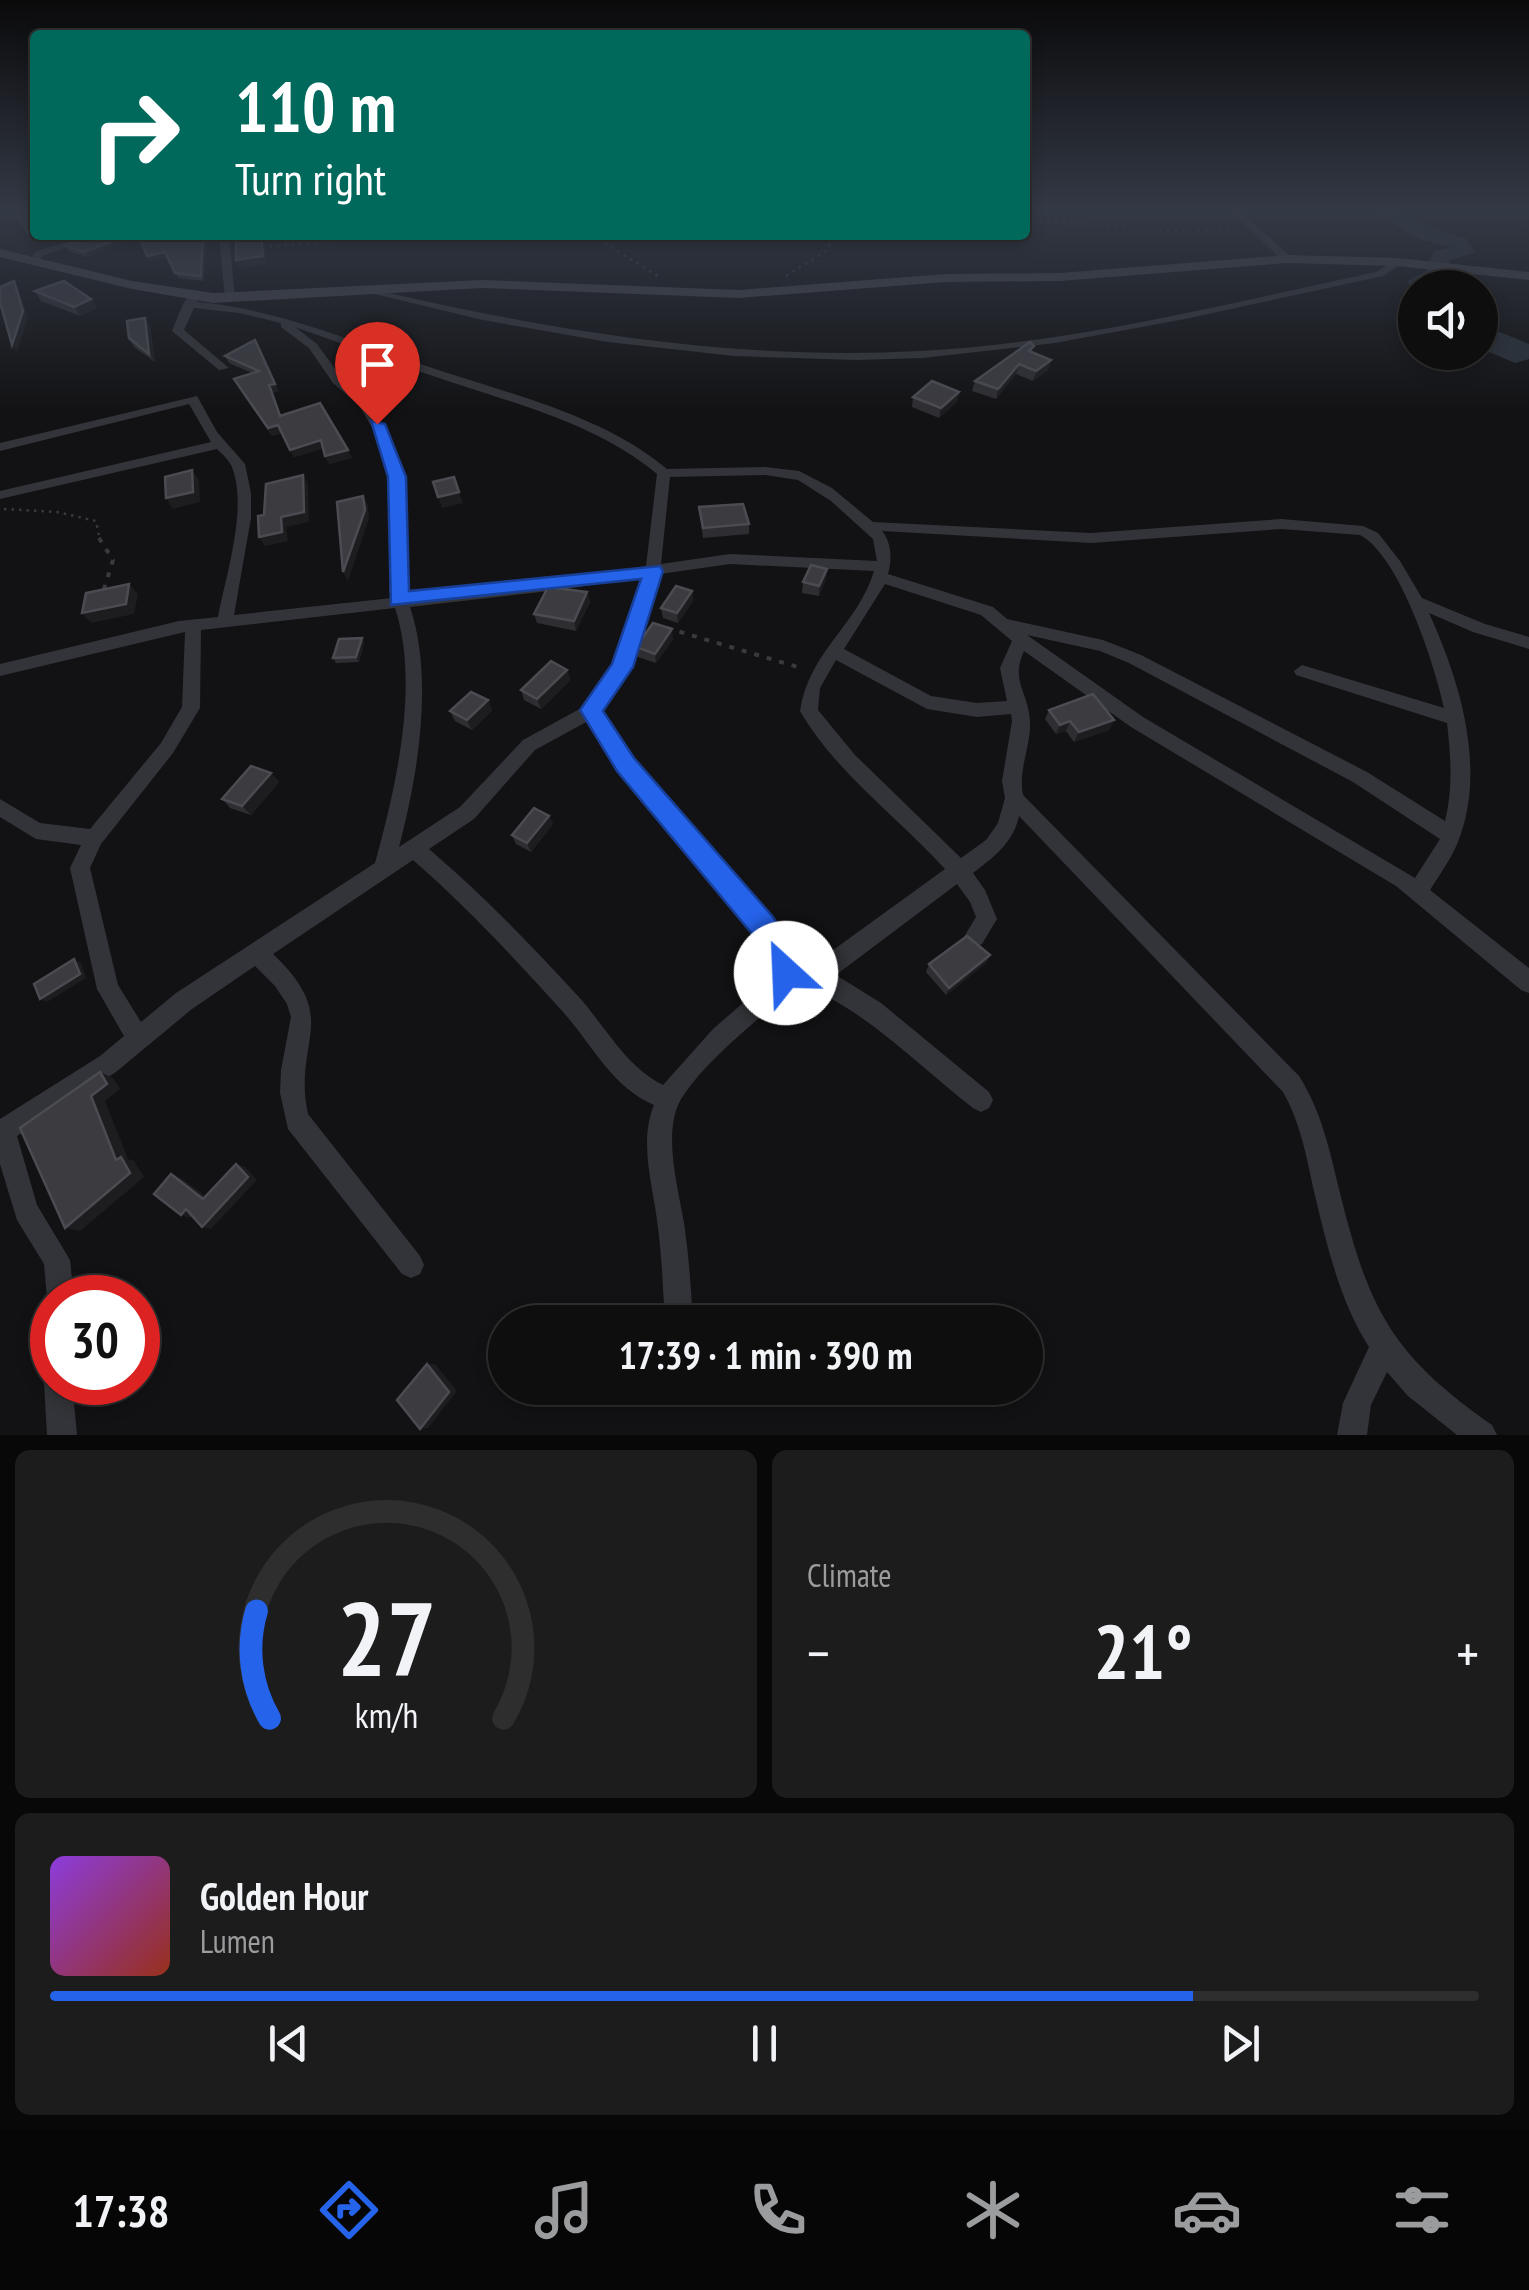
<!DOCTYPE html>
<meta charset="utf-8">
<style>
:root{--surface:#0e0e0f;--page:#1c1c1d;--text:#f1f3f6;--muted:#9b9c9e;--line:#2e2e2f;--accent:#2563eb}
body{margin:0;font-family:"PT Sans Narrow",sans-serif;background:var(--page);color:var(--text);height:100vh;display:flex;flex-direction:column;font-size:38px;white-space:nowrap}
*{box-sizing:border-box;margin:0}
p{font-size:32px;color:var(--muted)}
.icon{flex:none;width:55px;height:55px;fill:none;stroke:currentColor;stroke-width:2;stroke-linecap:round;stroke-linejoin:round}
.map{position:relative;height:1435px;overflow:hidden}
.details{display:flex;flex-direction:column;gap:15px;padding:15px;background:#080808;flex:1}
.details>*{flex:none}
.hud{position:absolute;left:30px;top:30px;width:1000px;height:210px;border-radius:10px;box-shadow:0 5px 15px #0003,0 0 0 2px var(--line);background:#00695c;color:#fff;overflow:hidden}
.controls{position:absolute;left:1398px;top:270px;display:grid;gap:20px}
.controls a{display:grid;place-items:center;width:100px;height:100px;border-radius:50%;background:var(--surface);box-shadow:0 5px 15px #0003,0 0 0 2px var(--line);font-size:50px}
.speed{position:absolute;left:30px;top:1275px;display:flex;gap:20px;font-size:50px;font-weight:700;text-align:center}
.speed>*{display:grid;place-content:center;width:130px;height:130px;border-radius:50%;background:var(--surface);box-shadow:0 5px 15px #0003,0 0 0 2px var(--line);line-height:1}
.speed .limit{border:15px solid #d22;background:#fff;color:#111}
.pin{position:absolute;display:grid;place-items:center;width:85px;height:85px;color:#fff;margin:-102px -42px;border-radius:50% 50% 50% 0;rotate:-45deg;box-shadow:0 0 10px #0007}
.pin .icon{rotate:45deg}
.me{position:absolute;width:110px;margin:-55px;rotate:335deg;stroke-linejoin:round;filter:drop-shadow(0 0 8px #0008)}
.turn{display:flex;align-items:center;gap:35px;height:210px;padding:0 40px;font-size:45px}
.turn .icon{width:130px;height:130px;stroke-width:2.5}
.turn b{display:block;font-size:70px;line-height:85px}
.big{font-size:75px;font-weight:600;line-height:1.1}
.details .widget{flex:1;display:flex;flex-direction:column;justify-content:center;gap:15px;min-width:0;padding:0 35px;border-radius:15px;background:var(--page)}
.details .dial{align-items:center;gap:0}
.dial svg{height:260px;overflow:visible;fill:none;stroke:var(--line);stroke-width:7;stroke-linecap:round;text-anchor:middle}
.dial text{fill:var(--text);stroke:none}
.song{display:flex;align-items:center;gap:30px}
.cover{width:120px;height:120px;border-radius:15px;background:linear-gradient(135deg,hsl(270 70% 55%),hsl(10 70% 35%))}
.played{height:10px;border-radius:5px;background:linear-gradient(90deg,var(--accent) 80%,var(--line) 80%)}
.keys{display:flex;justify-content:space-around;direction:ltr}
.heat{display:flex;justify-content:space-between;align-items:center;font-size:55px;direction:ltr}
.details .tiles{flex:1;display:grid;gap:15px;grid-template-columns:1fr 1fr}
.widget:last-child{grid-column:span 2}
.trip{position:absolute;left:488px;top:1305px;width:555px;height:100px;border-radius:50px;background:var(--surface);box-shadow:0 5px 15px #0003,0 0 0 2px var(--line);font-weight:600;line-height:100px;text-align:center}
.menu{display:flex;height:160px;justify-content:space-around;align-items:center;background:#060606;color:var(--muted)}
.menu .icon{width:70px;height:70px}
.menu .selected{color:var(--accent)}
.menu b{font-size:45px;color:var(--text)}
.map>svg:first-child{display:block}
</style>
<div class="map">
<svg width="1529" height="1435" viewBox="0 0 1529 1435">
<rect width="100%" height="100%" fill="#121214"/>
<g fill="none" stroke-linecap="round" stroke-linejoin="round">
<g fill="#292f37" fill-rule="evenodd">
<path d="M1373 211C1406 211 1433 230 1465 238L1475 252 1450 260 1444 280 1411 293 1408 281 1426 271 1434 251 1451 247 1419 239Z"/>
<polygon points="1480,324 1529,344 1529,359 1515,363 1480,348"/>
</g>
<g stroke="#393a40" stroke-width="2.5" stroke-dasharray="2.5 5" stroke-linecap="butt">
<path d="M1025 223C1095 218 1163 239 1232 228"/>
<polyline points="592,235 659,277"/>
<polyline points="262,247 389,237"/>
<polyline points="786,276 826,251 835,235"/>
<polyline points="4,509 57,512 96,521 100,541"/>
</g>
<g stroke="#393a40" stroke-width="4" stroke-dasharray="5 8" stroke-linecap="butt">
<polyline points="99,538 113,560 103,592"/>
<polyline points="667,628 801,668"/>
</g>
<g fill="#333439" fill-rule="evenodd">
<polygon points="1230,211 1240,211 1291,257 1291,261 1283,261"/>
<polygon points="87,235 102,235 42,256 39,263 30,261 35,252"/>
<polygon points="219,235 229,235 235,298 230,301 225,298"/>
<path d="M1397 259 1401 260V264L1383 276 1185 319 1055 343 923 358 857 360 734 356 608 342 483 320 358 290 363 287C546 330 731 361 919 351 1074 343 1225 304 1376 272Z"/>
<path d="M190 294H198L197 302C277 309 348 340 423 365 505 393 600 413 667 469L765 467 799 471 832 488 873 522 1091 533 1281 519 1363 526 1378 533 1400 561 1422 598 1485 624 1529 637V649L1473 632 1429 613C1460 681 1487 769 1458 842 1451 859 1440 874 1430 890L1529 968V993L1521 990 1396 886 1131 727 1024 651C1010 682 1029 692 1030 722 1031 746 1018 769 1023 795L1299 1076C1322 1112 1330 1152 1340 1193 1369 1310 1392 1355 1492 1425L1497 1435H1457L1408 1396 1387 1372 1371 1405 1367 1435H1337L1343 1403 1369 1347C1339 1300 1326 1242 1313 1187 1306 1154 1300 1122 1283 1092L1019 816C1013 843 994 857 973 873L985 890 997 919 982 944 975 947 968 944 964 937 976 917 970 902 957 884 836 975 881 1003 989 1092 993 1100 989 1108 981 1112 973 1108C916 1064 868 1011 800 984L797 976 800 968 811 966 945 869C898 817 836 773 800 711 809 651 858 625 874 571L730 564 660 574 630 667 600 711 631 760 770 919 791 948 796 981 793 989C758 1020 709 1057 683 1096 661 1128 678 1187 684 1223 689 1256 691 1290 693 1322H665C663 1291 662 1259 658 1228 654 1189 638 1143 654 1105 612 1087 593 1046 564 1013 516 960 467 907 413 860L273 954C343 1020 292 1040 308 1114L420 1256 424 1265 420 1274 411 1278 402 1274 288 1129 280 1093 281 1070 291 1017 287 1004 275 986 255 966 192 1009 116 1072 17 1136 37 1205 70 1260 74 1298H52L51 1308 47 1298 44 1264 17 1220 0 1164V1119L100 1056 124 1036 97 989 70 868 81 845 36 839 0 817V799L40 823 90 829 161 743 182 707 185 632 0 676V664L179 621 218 617C226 575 248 508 232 467 229 460 222 454 217 449L0 499V491L211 442 189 404 0 451V443L197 396 217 432 245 464 251 493V518L234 615 392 598 389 591 394 534 390 477 378 438 359 405 333 383 309 348 281 327V323L239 313 194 308 184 330 229 368 219 370 172 331 183 304ZM295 327C341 343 387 361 433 376 508 402 596 422 657 474L646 566 566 579 406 596 408 534 404 477 390 438 368 400 341 377 317 344ZM765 475 798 480 831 501 873 539 877 561 730 554 661 564 670 477ZM1281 529 1360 535C1400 556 1435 666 1444 708L1302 665 1294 671 1296 675 1447 723C1451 757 1453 789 1445 821L1367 772 1141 655 1103 640 1007 619 993 607 888 574C892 560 892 543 882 531L1091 543ZM644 577 614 665 585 706 523 740 460 807 399 847C418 775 434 678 410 607L566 589ZM885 584 981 615 1012 641 1000 668 1007 701 977 703 931 696 844 649ZM395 608C420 684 396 787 375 863L176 993 141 1022 118 985 90 868 101 844 173 753 200 708 201 630ZM1027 635 1100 651 1129 663 1353 782 1440 839 1415 878 1143 717ZM836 660 927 709 977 717 1011 714 1012 721 1002 781 1005 798 998 823 986 840 961 858 855 755 818 710 820 688ZM588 721 619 770 756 933 772 958 774 976 713 1029 663 1085C625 1066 606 1027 578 996 531 945 482 894 429 849L474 819 535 750Z"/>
<polygon points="52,1370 52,1382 72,1382 77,1435 47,1435 44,1382 48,1372"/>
</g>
<polygon fill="#414249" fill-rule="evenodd" points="0,249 132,281 213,293 482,280 739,290 946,274 1060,273 1287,255 1397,258 1529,272 1529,280 1397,266 1287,263 1060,281 946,282 739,298 482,288 213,303 132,289 0,257"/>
</g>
<g fill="#2e2e32">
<polygon points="13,211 35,235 75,235 48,244 32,239"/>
<polygon points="95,235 199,235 206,240 204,281 178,278 167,257 150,261 139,237 87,257 68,251 65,246"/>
<polygon points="35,291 97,308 80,316 41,301"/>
<polygon points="145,318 150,326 155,362 134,347 129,338"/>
<polygon points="255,340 278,391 273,393 281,416 352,458 329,464 323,448 294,457 282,433 272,436 234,379 252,373 229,363 225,356"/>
<polygon points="1032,353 1051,360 1048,370 1033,381 1016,374 996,399 972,391 975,381"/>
<polygon points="959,392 957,402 939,418 912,407 913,397"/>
<polygon points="699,507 749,524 749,534 703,538"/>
<polygon points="826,579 819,596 802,593 803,582"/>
<polygon points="692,591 693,601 678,623 663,618 661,608"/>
<polygon points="587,592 590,602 576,631 537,623 534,614"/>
<polygon points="362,638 364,643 359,662 336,663 333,658"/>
<polygon points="673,639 656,663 638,657 636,647"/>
<polygon points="567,670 570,680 541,709 524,700 521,690"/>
<polygon points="488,700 492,710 472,730 455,721 450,711"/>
<polygon points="1049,710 1114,720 1109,730 1074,742 1066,731 1056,734 1045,719"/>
<polygon points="271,773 279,782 251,815 230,808 222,799"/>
<polygon points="549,816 553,824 531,852 516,844 512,835"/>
<polygon points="990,955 986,963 946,995 926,972 929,964"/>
</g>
<g fill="#1d1d20">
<polygon points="56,235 75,235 48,244 44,239"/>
<polygon points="129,235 139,235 140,237 87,257 84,252"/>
<polygon points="203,235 206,240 204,281 201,276"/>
<polygon points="261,235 263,235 267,264 240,268 236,260"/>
<polygon points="165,252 168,257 150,261 147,256"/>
<polygon points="14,281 18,287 28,318 17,352 12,345"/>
<polygon points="91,299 97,308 80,316 74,307"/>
<polygon points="145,318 150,326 155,362 149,354"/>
<polygon points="255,340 278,391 273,393 284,424"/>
<polygon points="1051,360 1048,370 1033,381 1036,371"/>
<polygon points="1019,364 1016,374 996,399 998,389"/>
<polygon points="959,392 957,402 939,418 941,408"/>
<polygon points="278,425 282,433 272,436 268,428"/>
<polygon points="321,440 325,448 294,457 290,450"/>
<polygon points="348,450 352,458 329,464 325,456"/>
<polygon points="192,470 199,480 200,502 173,509 166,498"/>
<polygon points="303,475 308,484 309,522 286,527 288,541 265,546 259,537 281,517"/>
<polygon points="459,492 463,503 442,508 438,497"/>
<polygon points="363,496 368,505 369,519 348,581 343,572"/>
<polygon points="827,569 826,579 819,596 819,586"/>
<polygon points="129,584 138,594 134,614 91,623 82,613"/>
<polygon points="692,591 693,601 678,623 677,613"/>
<polygon points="587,592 590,602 576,631 574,621"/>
<polygon points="672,629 673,639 656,663 655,654"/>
<polygon points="362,638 364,643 359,662 356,657"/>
<polygon points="567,670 570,680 541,709 537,699"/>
<polygon points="488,700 492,710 472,730 467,720"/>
<polygon points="1114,720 1109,730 1074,742 1079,732"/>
<polygon points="1070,721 1066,731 1056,734 1060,725"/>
<polygon points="271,773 279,782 251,815 242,806"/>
<polygon points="549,816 553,824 531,852 527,843"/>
<polygon points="990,955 986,963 946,995 949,988"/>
<polygon points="74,959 81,963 86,978 47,1002 40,999"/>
<polygon points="100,1072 113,1078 120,1089 105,1101 128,1159 134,1161 144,1177 80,1231 65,1228 116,1160 91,1096"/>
<polygon points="236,1164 245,1167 257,1180 211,1229 202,1227"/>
<polygon points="171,1174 181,1178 212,1201 203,1199"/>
<polygon points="186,1209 196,1212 191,1218 181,1215"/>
<polygon points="427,1364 435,1364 457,1391 428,1428 420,1429"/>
</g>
<g fill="#3b3b40" stroke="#4b4c52" stroke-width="2.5">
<polygon points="13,211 35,211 35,235 56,235 44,239 29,234"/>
<polygon points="95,235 129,235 84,252 65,246"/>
<polygon points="138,235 203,235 201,276 175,273 165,252 147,256"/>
<polygon points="236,235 261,235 263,256 236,260"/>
<polygon points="14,281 23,311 12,345 0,302 0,287"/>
<polygon points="64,281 91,299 74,307 35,291"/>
<polygon points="145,318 149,354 129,338 127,321"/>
<polygon points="255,340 275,384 269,385 280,416 320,403 348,450 325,456 321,440 290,450 278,425 268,428 234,379 259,371 225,356"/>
<polygon points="1030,342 1034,346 1029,351 1051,360 1036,371 1019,364 998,389 975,381"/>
<polygon points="932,381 959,392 941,408 913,397"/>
<polygon points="192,470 193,492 166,498 165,477"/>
<polygon points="303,475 304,512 281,517 282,532 259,537 258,516 264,515 266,484"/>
<polygon points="454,477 459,492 438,497 433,482"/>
<polygon points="363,496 365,510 343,572 337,502"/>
<polygon points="743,504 749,524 703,528 699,507"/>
<polygon points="811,565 827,569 819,586 803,582"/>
<polygon points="129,584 126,604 82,613 86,593"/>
<polygon points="676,586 692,591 677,613 661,608"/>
<polygon points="548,587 587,592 574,621 534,614"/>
<polygon points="653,623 672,629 655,654 636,647"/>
<polygon points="362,638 356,657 333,658 339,639"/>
<polygon points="551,661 567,670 537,699 521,690"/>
<polygon points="471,692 488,700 467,720 450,711"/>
<polygon points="1093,694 1114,720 1079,732 1070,721 1060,725 1049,710"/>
<polygon points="251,766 271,773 242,806 222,799"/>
<polygon points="534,808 549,816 527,843 512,835"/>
<polygon points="967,936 990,955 949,988 929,964"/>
<polygon points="74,959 80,974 40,999 34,984"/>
<polygon points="100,1072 107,1084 91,1096 116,1160 121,1157 130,1173 65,1228 20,1128"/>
<polygon points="236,1164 248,1177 202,1227 186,1209 181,1215 154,1194 171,1174 203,1199"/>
<polygon points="427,1364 449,1392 420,1429 397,1400"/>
</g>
<linearGradient id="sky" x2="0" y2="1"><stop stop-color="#0a0a0b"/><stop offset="0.51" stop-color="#333945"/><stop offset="1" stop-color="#333945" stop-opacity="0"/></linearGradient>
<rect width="1529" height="412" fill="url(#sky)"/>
<polygon fill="#2563eb" stroke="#184099" stroke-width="2.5" points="371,421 385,424 406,477 409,591 660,566 663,571 633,667 603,711 634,758 773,917 796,955 800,973 796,983 786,987 776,983 769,959 753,935 617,771 580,710 612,664 641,579 391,605 388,477"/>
</svg>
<div class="controls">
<a><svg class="icon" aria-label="sound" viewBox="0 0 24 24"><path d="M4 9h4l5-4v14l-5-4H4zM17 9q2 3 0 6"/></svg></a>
</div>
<div class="speed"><div class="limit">30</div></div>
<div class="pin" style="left:377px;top:424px;background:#d93025"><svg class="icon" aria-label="arrive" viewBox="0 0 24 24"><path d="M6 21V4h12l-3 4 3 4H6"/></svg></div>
<svg class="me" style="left:786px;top:973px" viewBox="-20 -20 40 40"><circle r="19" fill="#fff"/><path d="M0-13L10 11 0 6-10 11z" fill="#2563eb"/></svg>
<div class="trip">17:39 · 1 min · 390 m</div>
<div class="hud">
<div class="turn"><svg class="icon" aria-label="right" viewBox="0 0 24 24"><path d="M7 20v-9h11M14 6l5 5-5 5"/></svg><div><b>110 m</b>Turn right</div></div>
</div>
</div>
<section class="details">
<div class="tiles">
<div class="widget dial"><svg viewBox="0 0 100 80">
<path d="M14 69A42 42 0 1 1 86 69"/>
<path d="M14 69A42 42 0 0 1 10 36" stroke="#2563eb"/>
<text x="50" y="56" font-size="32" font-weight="700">27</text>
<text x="50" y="72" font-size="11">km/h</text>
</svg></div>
<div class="widget"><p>Climate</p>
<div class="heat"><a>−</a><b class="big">21°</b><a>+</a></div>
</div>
<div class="widget">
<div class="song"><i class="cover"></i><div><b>Golden Hour</b><p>Lumen</p></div></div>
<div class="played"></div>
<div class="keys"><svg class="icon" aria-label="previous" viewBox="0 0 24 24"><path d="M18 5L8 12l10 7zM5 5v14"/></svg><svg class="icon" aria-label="pause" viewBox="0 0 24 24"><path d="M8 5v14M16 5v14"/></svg><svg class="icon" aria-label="next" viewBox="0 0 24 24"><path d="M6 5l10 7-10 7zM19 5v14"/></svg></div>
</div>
</div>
</section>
<nav class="menu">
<b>17:38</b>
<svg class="icon selected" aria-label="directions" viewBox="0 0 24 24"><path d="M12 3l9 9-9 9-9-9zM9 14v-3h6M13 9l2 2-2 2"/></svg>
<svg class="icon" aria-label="music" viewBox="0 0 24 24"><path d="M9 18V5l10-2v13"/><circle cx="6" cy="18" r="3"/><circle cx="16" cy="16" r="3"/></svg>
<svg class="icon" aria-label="phone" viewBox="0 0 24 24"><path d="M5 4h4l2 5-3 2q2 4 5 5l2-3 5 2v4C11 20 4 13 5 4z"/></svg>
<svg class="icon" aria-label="climate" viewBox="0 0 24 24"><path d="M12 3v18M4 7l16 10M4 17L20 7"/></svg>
<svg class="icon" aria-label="car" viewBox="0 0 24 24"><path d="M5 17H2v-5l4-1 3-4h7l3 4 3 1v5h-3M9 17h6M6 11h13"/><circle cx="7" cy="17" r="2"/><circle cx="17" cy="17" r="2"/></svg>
<svg class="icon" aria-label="filters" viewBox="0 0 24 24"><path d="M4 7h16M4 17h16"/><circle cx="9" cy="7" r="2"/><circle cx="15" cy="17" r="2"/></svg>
</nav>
